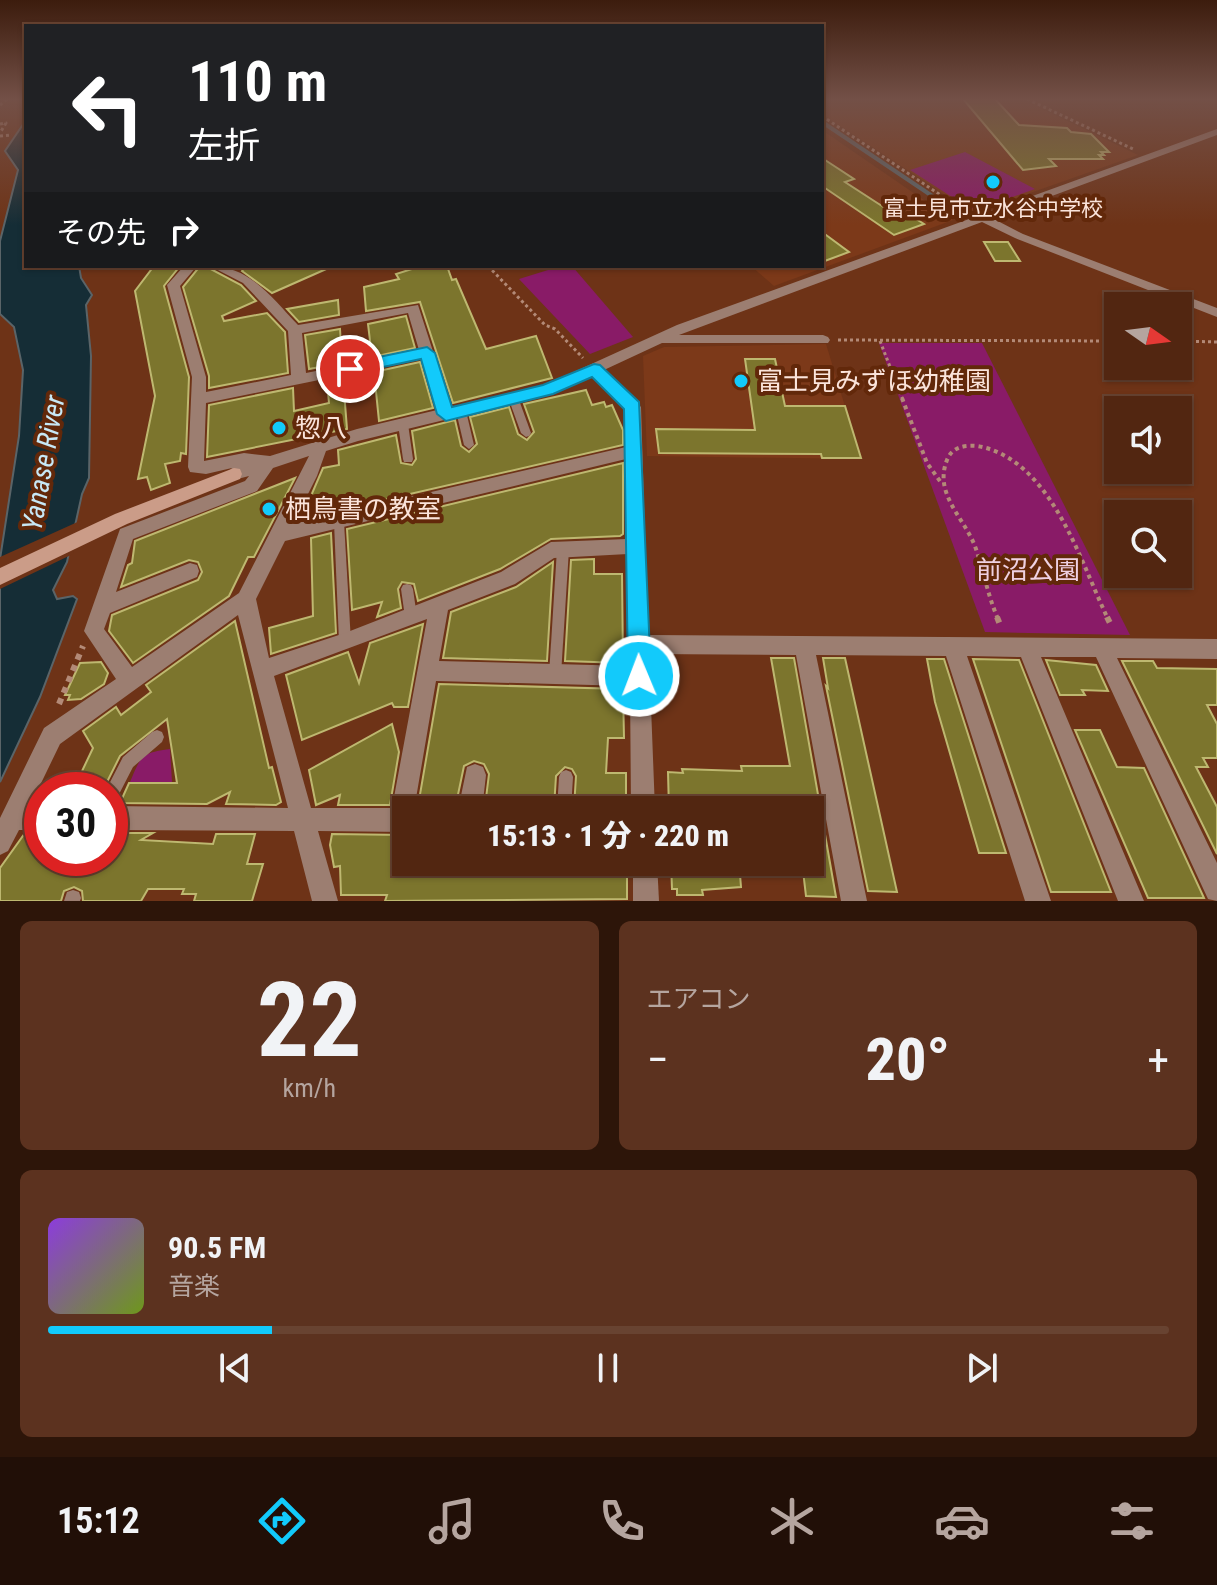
<!DOCTYPE html>
<html lang="ja">
<meta charset="utf-8">
<style>
:root{--surface:#522611;--page:#5c321f;--text:#f1f3f6;--muted:#b5a59f;--line:#684331;--accent:#12cafb}
body{margin:0;font-family:"Roboto Condensed","Noto Sans JP",sans-serif;background:var(--page);color:var(--text);height:100vh;display:flex;flex-direction:column;font-size:30px;white-space:nowrap}
*{box-sizing:border-box;margin:0}
p{font-size:26px;color:var(--muted)}
.icon{flex:none;width:44px;height:44px;fill:none;stroke:currentColor;stroke-width:2;stroke-linecap:round;stroke-linejoin:round}
.map{position:relative;height:901px;overflow:hidden}
.details{display:flex;flex-direction:column;gap:20px;padding:20px;background:#2d1509;flex:1}
.details>*{flex:none}
.guide{position:absolute;left:24px;top:24px;width:800px;height:244px;border-radius:0px;box-shadow:0 2px 6px #0004,0 0 0 2px var(--line);background:#202124;color:#fff;overflow:hidden}
.needle{width:52px;rotate:104deg}
.buttons{position:absolute;left:1104px;top:292px;display:grid;gap:16px}
.buttons a{display:grid;place-items:center;width:88px;height:88px;border-radius:0px;background:var(--surface);box-shadow:0 2px 6px #0004,0 0 0 2px var(--line);font-size:40px}
.speed{position:absolute;left:24px;top:772px;display:flex;gap:16px;font-size:40px;font-weight:700;text-align:center}
.speed>*{display:grid;place-content:center;width:104px;height:104px;border-radius:50%;background:var(--surface);box-shadow:0 2px 6px #0004,0 0 0 2px var(--line);line-height:1}
.speed .limit{border:12px solid #d22;background:#fff;color:#111}
.pin{position:absolute;display:grid;place-items:center;width:68px;height:68px;color:#fff;margin:-34px;border:4px solid #fff;border-radius:50%;box-shadow:0 2px 8px #0007}
.me{position:absolute;width:88px;margin:-44px;rotate:359deg;stroke-linejoin:round;filter:drop-shadow(0 0 6px #0008)}
.turn{display:flex;align-items:center;gap:28px;height:168px;padding:0 32px;font-size:36px}
.turn .icon{width:104px;height:104px;stroke-width:2.5}
.turn b{display:block;font-size:56px;line-height:68px}
.then{display:flex;align-items:center;height:76px;padding:0 32px;background:#0003;gap:16px;font-size:30px}
.big{font-size:60px;font-weight:800;line-height:1.1}
.details .tile{flex:1;display:flex;flex-direction:column;justify-content:center;gap:12px;min-width:0;padding:0 28px;border-radius:12px;background:var(--page)}
.details .dial{align-items:center;gap:0}
.dial b{font-size:104px;line-height:1}
.song{display:flex;align-items:center;gap:24px}
.cover{width:96px;height:96px;border-radius:12px;background:linear-gradient(135deg,hsl(270 70% 55%),hsl(80 70% 35%))}
.played{height:8px;border-radius:4px;background:linear-gradient(90deg,var(--accent) 20%,var(--line) 20%)}
.keys{display:flex;justify-content:space-around;direction:ltr}
.heat{display:flex;justify-content:space-between;align-items:center;font-size:44px;direction:ltr}
.details .tiles{flex:1;display:grid;gap:20px;grid-template-columns:1fr 1fr}
.tile:last-child{grid-column:span 2}
.trip{position:absolute;left:392px;top:796px;width:432px;height:80px;border-radius:0px;background:var(--surface);box-shadow:0 2px 6px #0004,0 0 0 2px var(--line);font-weight:800;line-height:80px;text-align:center}
.tabs{display:flex;height:128px;justify-content:space-around;align-items:center;background:#210f07;color:var(--muted)}
.tabs .icon{width:56px;height:56px}
.tabs .active{color:var(--accent)}
.tabs b{font-size:36px;color:var(--text)}
.map>svg:first-child{display:block}
</style>
<div class="map">
<svg width="1217" height="901" viewBox="0 0 1217 901">
<rect width="100%" height="100%" fill="#6e3317"/>
<g fill="#7c3919">
<polygon points="822,99 1022,99 1138,155 979,211 968,210 822,114"/>
<polygon points="822,130 953,220 774,286 751,266 822,266"/>
<polygon points="826,344 861,459 647,456 643,356 664,347"/>
</g>
<g fill="#891b67">
<polygon points="965,152 1035,189 979,209 969,208 910,170"/>
<polygon points="561,266 572,266 633,337 590,354 519,279"/>
<polygon points="879,343 982,343 1130,635 985,632"/>
<path d="M170 749 172 782H130C141 756 141 753 170 749Z"/>
</g>
<polygon fill="#152d36" stroke="#5a6468" stroke-width="2" points="26,120 26,266 79,266 81,278 92,295 86,305 91,356 89,478 82,494 67,562 53,590 57,599 73,596 77,599 40,697 0,782 0,559 19,436 23,370 14,327 0,314 0,241 18,170 5,151"/>
<polygon fill="#6e3317" points="82,520 73,554 0,589 0,557"/>
<g fill="none" stroke-linecap="round" stroke-linejoin="round">
<polyline stroke="#5a6468" stroke-width="4" points="822,122 962,216"/>
</g>
<g fill="#7c752d" stroke="#beb870" stroke-width="2">
<polygon points="963,99 995,99 1019,125 1067,128 1071,132 1091,134 1109,152 1101,152 1104,155 1099,155 1103,159 1049,159 1056,166 1023,170"/>
<polygon points="822,158 854,179 845,182 885,208 894,205 924,224 894,235 825,188 822,189"/>
<polygon points="822,232 849,252 822,262"/>
<polygon points="984,242 1008,242 1020,261 995,261"/>
<polygon points="154,266 180,266 164,286 189,377 186,454 181,453 180,461 165,464 170,483 151,490 147,477 138,479 155,396 135,291"/>
<polygon points="200,266 207,267 241,285 256,301 222,316 224,321 267,313 285,332 288,373 209,388 209,376 183,287"/>
<polygon points="246,266 333,266 272,293 242,271"/>
<polygon points="434,266 447,266 452,280 456,279 486,349 536,336 552,378 453,403 420,302 366,311 364,287 399,279 396,274 415,268"/>
<polygon points="338,300 339,315 299,322 287,309"/>
<polygon points="406,316 415,348 372,357 368,324"/>
<polygon points="340,329 342,363 309,369 305,335"/>
<polygon points="745,359 775,359 785,406 845,406 861,458 822,458 821,454 659,453 656,429 755,430"/>
<polygon points="420,362 433,408 379,421 374,372"/>
<polygon points="343,378 347,429 207,457 209,405 293,388 294,411 329,403 327,381"/>
<polygon points="586,390 592,405 604,402 606,407 612,405 623,430 623,445 301,519 323,468 339,465 338,450 396,435 401,463 412,465 416,459 412,431 455,420 461,446 469,452 477,444 470,417 509,407 518,434 527,440 534,432 524,404"/>
<polygon points="623,463 623,534 620,536 551,539 500,569 418,601 414,584 402,582 398,589 401,608 377,617 382,602 352,610 347,529"/>
<polygon points="295,478 254,557 248,557 229,596 133,663 109,631 112,615 198,580 202,572 198,562 189,560 121,587 128,565 132,563 135,541"/>
<polygon points="331,533 336,633 271,654 269,628 313,616 311,538"/>
<polygon points="594,559 594,574 622,574 623,663 565,661 571,560"/>
<polygon points="553,562 547,661 443,658 451,612 516,587"/>
<polygon points="235,621 269,768 272,767 281,802 276,805 226,804 230,792 207,804 120,803 129,783 177,783 167,719 120,756 103,790 73,790 93,748 83,731 116,707 121,715 151,692 146,685"/>
<polygon points="423,624 408,707 394,707 392,703 302,740 286,675 348,652 359,683 370,643"/>
<polygon points="771,658 794,658 836,897 806,896 802,862 810,862 810,810 669,810 668,772 683,773 682,769 742,771 741,766 790,766"/>
<polygon points="823,658 845,658 897,892 868,891 826,686 828,688"/>
<polygon points="927,659 944,659 1006,853 979,853 935,702"/>
<polygon points="973,659 1019,660 1111,892 1051,892"/>
<polygon points="1046,660 1096,665 1108,691 1082,690 1085,695 1060,695"/>
<polygon points="1122,661 1153,661 1157,668 1217,669 1217,705 1207,705 1217,724 1217,758 1203,758 1208,767 1196,767 1217,807 1217,854"/>
<polygon points="101,662 108,673 104,684 81,699 68,700 70,695 65,695 80,663"/>
<polygon points="439,684 623,689 624,738 608,738 606,773 626,773 626,802 621,808 574,808 576,776 572,769 565,767 556,776 554,808 485,806 489,774 484,764 474,761 464,766 455,809 418,806"/>
<polygon points="392,724 399,752 390,805 338,805 340,795 316,805 309,770"/>
<polygon points="1075,730 1100,730 1117,767 1144,768 1204,898 1148,898"/>
<polygon points="25,833 42,833 42,858 110,858 110,833 153,833 141,840 213,844 216,834 255,834 247,864 263,864 252,901 194,901 196,894 182,894 184,889 148,889 141,901 83,901 82,891 74,887 64,891 61,901 0,901 0,868"/>
<polygon points="332,834 406,835 406,862 428,864 600,862 600,873 627,873 627,899 385,901 387,895 341,895 340,866 334,867 330,845"/>
<polygon points="671,862 739,862 741,887 702,890 703,895 677,895 677,889 672,889"/>
</g>
<g fill="none" stroke-linecap="round" stroke-linejoin="round">
<g stroke="#b38a77" stroke-width="3" stroke-dasharray="3 3" stroke-linecap="butt">
<polyline points="1027,99 1133,149"/>
<polyline points="0,105 7,99"/>
<polyline points="822,116 963,210"/>
<polyline points="0,124 6,123 0,133"/>
<polyline points="0,136 12,135"/>
<polyline points="488,266 545,325 555,329 583,358"/>
<polyline points="838,340 1118,341"/>
<polyline points="880,341 903,400"/>
<polyline points="1178,341 1217,342"/>
</g>
<g stroke="#b38a77" stroke-width="4" stroke-dasharray="4 4" stroke-linecap="butt">
<polyline points="902,398 927,463 942,484"/>
<path d="M998 619C988 596 984 573 976 549 966 519 933 495 947 460 952 447 964 445 977 446 1002 450 1022 465 1038 484 1070 522 1087 575 1108 619"/>
</g>
<g stroke="#b38a77" stroke-width="6" stroke-dasharray="6 6" stroke-linecap="butt">
<polyline points="997,617 1001,627"/>
<polyline points="1107,617 1112,627"/>
<polyline points="59,704 83,646"/>
</g>
<g fill="#9c7e71" fill-rule="evenodd">
<polygon points="514,397 519,400 531,433 529,436 526,437 521,433 509,400"/>
<polygon points="461,408 466,411 474,445 469,449 464,445 456,411"/>
<polygon points="403,420 408,424 413,459 412,462 404,462 403,459 398,424"/>
<polygon points="339,517 343,519 344,522 351,642 349,646 345,648 341,646 339,642 334,522 335,519"/>
<polygon points="563,544 567,546 569,549 561,675 560,679 555,681 550,679 549,675 557,549 559,546"/>
<polygon points="407,584 411,585 413,589 417,617 415,621 411,623 407,621 405,617 401,589 403,585"/>
<polygon points="157,730 162,732 164,737 162,742 133,767 115,802 110,804 110,790 106,790 123,757 152,732"/>
<polygon points="566,770 571,772 573,777 571,810 557,810 559,777 561,772"/>
<polygon points="73,890 79,892 81,898 80,901 64,901 67,892"/>
</g>
<g fill="#9c7e71" fill-rule="evenodd">
<path d="M1217 129V135L992 218 1023 234 1217 308V317L1015 238 982 222 679 335H823L828 337 830 340 828 343H662L604 370 641 407 648 635 1217 639V659L1117 658 1217 863V901L1208 899 1096 657H1041L1144 901H1118L1021 657 967 656 1051 901H1025L946 656 816 655 867 901H841L796 655 649 654 655 810H631L630 686 436 681 414 810H406V832L318 831 338 901H312L294 831 110 830V806L288 808 238 615 60 744 30 806H42V830H19L8 851 0 855V818L44 728 116 679 84 631 120 529 245 481 249 476 234 480 228 479 226 474 232 468 206 474 190 472 188 467 192 377 167 285 184 266H197L180 286 206 377V392L291 375 288 331 243 283 210 266C250 266 272 298 298 325L418 305 451 407 543 386 677 325ZM408 313 419 350 306 373 302 333ZM422 359 437 410 357 429 270 456 244 453 204 461 206 403ZM592 375 625 409 626 447 293 524 317 476 326 451 358 441 547 395ZM309 456 239 593 132 667 104 629 110 613 197 577 199 571 197 565 190 563 116 592 133 539 257 491 273 468ZM626 459 627 539 551 542 501 572 345 633 269 658 256 599 285 541ZM628 554 629 666 439 661 448 610 515 584 554 558ZM427 619 392 808H311L274 676Z"/>
<polygon points="475,764 483,767 486,775 482,810 458,810 467,767"/>
<polygon points="633,862 657,862 659,901 633,901"/>
</g>
<polygon fill="#cb9c88" fill-rule="evenodd" points="234,468 240,469 242,474 240,479 127,524 0,585 0,568 115,514"/>
</g>
<linearGradient id="sky" x2="0" y2="1"><stop stop-color="#3c1c0d"/><stop offset="0.44" stop-color="#735047"/><stop offset="1" stop-color="#735047" stop-opacity="0"/></linearGradient>
<rect width="1217" height="225" fill="url(#sky)"/>
<polygon fill="#12cafb" stroke="#0c83a3" stroke-width="2" points="427,347 435,353 452,407 543,385 594,364 600,365 639,402 651,676 647,684 639,687 631,684 628,676 624,409 592,377 553,394 446,421 437,414 421,359 350,374 342,369 350,363"/>
<g fill="#12cafb" stroke="#62280a" stroke-width="3">
<circle cx="993" cy="182" r="8"/>
<circle cx="741" cy="381" r="8"/>
<circle cx="279" cy="428" r="8"/>
<circle cx="269" cy="509" r="8"/>
</g>
<g text-anchor="middle" stroke-width="8" stroke-linejoin="round" paint-order="stroke">
<g font-size="22" fill="#fbe4db" stroke="#62280a">
<text x="993" y="216">富士見市立水谷中学校</text>
</g>
<g font-size="26" fill="#fbe4db" stroke="#62280a" text-anchor="start">
<text x="757" y="390">富士見みずほ幼稚園</text>
<text x="295" y="437">惣八</text>
<text x="285" y="518">栖鳥書の教室</text>
</g>
<g font-size="26" fill="#efd1e2" stroke="#62280a">
<text x="1028" y="579">前沼公園</text>
</g>
<g font-size="28" font-style="italic" fill="#c7e8f6" stroke="#62280a">
<text transform="translate(43 463) rotate(-80)" y="10">Yanase River</text>
</g>
</g>
</svg>
<div class="buttons">
<a><svg class="needle" viewBox="-14 -14 28 28"><path d="M0-13l5 13h-10z" fill="#e53935"/><path d="M0 13l5-13h-10z" fill="#b5a59f"/></svg></a>
<a><svg class="icon" aria-label="sound" viewBox="0 0 24 24"><path d="M4 9h4l5-4v14l-5-4H4zM17 9q2 3 0 6"/></svg></a>
<a><svg class="icon" aria-label="search" viewBox="0 0 24 24"><circle cx="10" cy="10" r="6"/><path d="M15 15l6 6"/></svg></a>
</div>
<div class="speed"><div class="limit">30</div></div>
<div class="pin" style="left:350px;top:369px;background:#d93025"><svg class="icon" aria-label="arrive" viewBox="0 0 24 24"><path d="M6 21V4h12l-3 4 3 4H6"/></svg></div>
<svg class="me" style="left:639px;top:676px" viewBox="-20 -20 40 40"><circle r="17" fill="#12cafb" stroke="#fff" stroke-width="3"/><path d="M0-11L8 9 0 5-8 9z" fill="#fff"/></svg>
<div class="trip">15:13 · 1 分 · 220 m</div>
<div class="guide">
<div class="turn"><svg class="icon" aria-label="left" viewBox="0 0 24 24"><path d="M17 20v-9H6M10 6l-5 5 5 5"/></svg><div><b>110 m</b>左折</div></div>
<div class="then">その先<svg class="icon" aria-label="right" viewBox="0 0 24 24"><path d="M7 20v-9h11M14 6l5 5-5 5"/></svg></div>
</div>
</div>
<section class="details">
<div class="tiles">
<div class="tile dial"><b>22</b><p>km/h</p></div>
<div class="tile"><p>エアコン</p>
<div class="heat"><a>−</a><b class="big">20°</b><a>+</a></div>
</div>
<div class="tile">
<div class="song"><i class="cover"></i><div><b>90.5 FM</b><p>音楽</p></div></div>
<div class="played"></div>
<div class="keys"><svg class="icon" aria-label="previous" viewBox="0 0 24 24"><path d="M18 5L8 12l10 7zM5 5v14"/></svg><svg class="icon" aria-label="pause" viewBox="0 0 24 24"><path d="M8 5v14M16 5v14"/></svg><svg class="icon" aria-label="next" viewBox="0 0 24 24"><path d="M6 5l10 7-10 7zM19 5v14"/></svg></div>
</div>
</div>
</section>
<nav class="tabs">
<b>15:12</b>
<svg class="icon active" aria-label="directions" viewBox="0 0 24 24"><path d="M12 3l9 9-9 9-9-9zM9 14v-3h6M13 9l2 2-2 2"/></svg>
<svg class="icon" aria-label="music" viewBox="0 0 24 24"><path d="M9 18V5l10-2v13"/><circle cx="6" cy="18" r="3"/><circle cx="16" cy="16" r="3"/></svg>
<svg class="icon" aria-label="phone" viewBox="0 0 24 24"><path d="M5 4h4l2 5-3 2q2 4 5 5l2-3 5 2v4C11 20 4 13 5 4z"/></svg>
<svg class="icon" aria-label="climate" viewBox="0 0 24 24"><path d="M12 3v18M4 7l16 10M4 17L20 7"/></svg>
<svg class="icon" aria-label="car" viewBox="0 0 24 24"><path d="M5 17H2v-5l4-1 3-4h7l3 4 3 1v5h-3M9 17h6M6 11h13"/><circle cx="7" cy="17" r="2"/><circle cx="17" cy="17" r="2"/></svg>
<svg class="icon" aria-label="filters" viewBox="0 0 24 24"><path d="M4 7h16M4 17h16"/><circle cx="9" cy="7" r="2"/><circle cx="15" cy="17" r="2"/></svg>
</nav>
